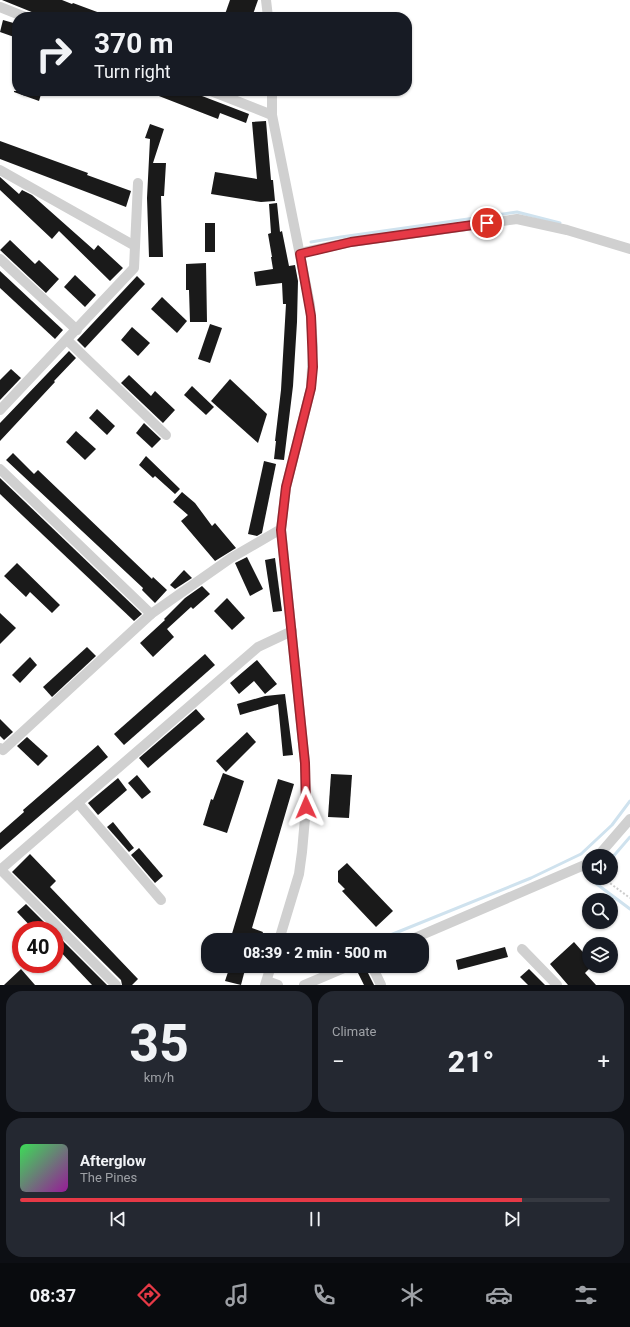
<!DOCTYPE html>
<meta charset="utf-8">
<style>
:root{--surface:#171b24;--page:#242831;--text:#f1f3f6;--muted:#9ea1a6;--line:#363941;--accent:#e63946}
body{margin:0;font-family:Roboto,sans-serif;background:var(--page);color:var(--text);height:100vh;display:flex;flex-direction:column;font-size:15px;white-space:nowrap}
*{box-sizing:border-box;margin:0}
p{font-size:13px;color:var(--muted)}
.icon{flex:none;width:22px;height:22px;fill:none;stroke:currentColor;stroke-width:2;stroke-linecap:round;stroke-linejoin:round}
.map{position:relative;height:985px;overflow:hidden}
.panel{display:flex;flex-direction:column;gap:6px;padding:6px;background:#0d0f14;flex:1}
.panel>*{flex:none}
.hud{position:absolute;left:12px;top:12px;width:400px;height:84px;border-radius:16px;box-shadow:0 1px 3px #0004;background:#171b24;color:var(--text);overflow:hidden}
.buttons{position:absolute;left:582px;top:849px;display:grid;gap:8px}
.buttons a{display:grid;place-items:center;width:36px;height:36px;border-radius:50%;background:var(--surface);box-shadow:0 1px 3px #0004;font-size:20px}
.speed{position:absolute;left:12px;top:921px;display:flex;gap:8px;font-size:20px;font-weight:700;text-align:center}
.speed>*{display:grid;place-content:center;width:52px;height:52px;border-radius:50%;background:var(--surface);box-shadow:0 1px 3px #0004;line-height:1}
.speed .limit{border:6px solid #d22;background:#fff;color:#111}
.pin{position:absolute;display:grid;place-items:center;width:34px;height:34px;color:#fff;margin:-17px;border:2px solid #fff;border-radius:50%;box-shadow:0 1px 4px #0007}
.me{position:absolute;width:44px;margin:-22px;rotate:359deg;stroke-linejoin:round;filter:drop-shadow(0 0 3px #0008)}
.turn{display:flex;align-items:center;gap:14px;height:84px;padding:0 16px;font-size:18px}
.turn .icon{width:52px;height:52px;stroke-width:2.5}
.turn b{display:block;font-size:28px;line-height:34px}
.big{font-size:30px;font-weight:800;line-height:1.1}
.panel .widget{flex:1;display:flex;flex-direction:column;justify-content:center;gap:6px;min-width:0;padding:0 14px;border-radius:16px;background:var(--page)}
.panel .dial{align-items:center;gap:0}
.dial b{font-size:52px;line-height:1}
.song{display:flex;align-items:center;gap:12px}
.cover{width:48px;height:48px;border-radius:6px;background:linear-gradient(135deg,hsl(130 70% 55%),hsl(300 70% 35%))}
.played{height:4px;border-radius:2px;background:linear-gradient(90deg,var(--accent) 85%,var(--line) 85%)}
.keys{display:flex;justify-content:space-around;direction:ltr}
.heat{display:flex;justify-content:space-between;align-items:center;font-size:22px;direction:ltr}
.panel .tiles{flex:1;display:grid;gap:6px;grid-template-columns:1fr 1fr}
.widget:last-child{grid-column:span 2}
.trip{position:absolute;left:201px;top:933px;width:228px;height:40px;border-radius:16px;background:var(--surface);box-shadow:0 1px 3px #0004;font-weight:800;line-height:40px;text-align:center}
.tabs{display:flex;height:64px;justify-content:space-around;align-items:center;background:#090b0e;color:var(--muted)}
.tabs .icon{width:28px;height:28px}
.tabs .on{color:var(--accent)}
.tabs b{font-size:18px;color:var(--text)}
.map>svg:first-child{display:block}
</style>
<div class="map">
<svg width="630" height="985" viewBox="0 0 630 985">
<rect width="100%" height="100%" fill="#fff"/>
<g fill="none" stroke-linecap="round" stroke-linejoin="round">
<g stroke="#cfe2ee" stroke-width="3">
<polyline points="311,242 341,237 517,212 560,223"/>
<polyline points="611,859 630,837"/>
<polyline points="594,882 630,909"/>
<polyline points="378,940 531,878 581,854 612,825 630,801"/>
<polyline points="309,968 314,966"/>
</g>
</g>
<g fill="#1a1a1a">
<polygon points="2,0 62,0 72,4 73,3 108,16 44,17"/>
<polygon points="230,0 258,0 252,17 224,17"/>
<polygon points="3,20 17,24 17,38 0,32"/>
<polygon points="14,91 42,91 39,101 14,92"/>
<polygon points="146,91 189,91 249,114 246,123 220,113 218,119"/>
<polygon points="266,121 271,180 273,180 275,201 261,202 211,194 215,172 257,179 252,122"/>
<polygon points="150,124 164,129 153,163 166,163 164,196 161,196 163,257 149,257 147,198 150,139 145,138"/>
<polygon points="0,141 88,173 87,175 131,191 126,207 0,159"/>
<polygon points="0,177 19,194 22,190 32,195 94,250 98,245 123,268 110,281 59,231 52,239 0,190"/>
<polygon points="277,203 280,232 282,231 289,266 295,265 298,281 297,322 293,386 284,460 274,459 276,441 275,441 281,390 286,304 283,304 282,283 256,286 254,272 273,269 271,257 272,257 268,234 271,233 269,204"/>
<rect x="205" y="223" width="10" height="29"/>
<polygon points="10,240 35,264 39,260 59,279 46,293 0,250"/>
<polygon points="206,263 207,322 190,322 189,290 186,290 186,264"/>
<polygon points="0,271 63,330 55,339 0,288"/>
<polygon points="75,275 96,295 85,307 64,287"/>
<polygon points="137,276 145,284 85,348 77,340"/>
<polygon points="162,297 187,321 177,333 151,309"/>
<polygon points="210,324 222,328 210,363 198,359"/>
<polygon points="132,327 150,343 138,356 121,340"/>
<polygon points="69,351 76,358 54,381 55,382 0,441 0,423"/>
<polygon points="11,369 21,378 0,400 0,380"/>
<polygon points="129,375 151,396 155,391 175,410 163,423 121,383"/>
<polygon points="230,379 267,414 258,443 211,401"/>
<polygon points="192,386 214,407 206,415 184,395"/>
<polygon points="97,409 115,426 107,435 89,418"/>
<polygon points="144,423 161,439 152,448 136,433"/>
<polygon points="76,431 96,449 85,460 66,442"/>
<polygon points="13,453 34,474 38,470 152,579 153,577 167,590 155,603 142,590 143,588 6,460"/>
<polygon points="146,456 180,489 175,494 155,476 153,478 139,465"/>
<polygon points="264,461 276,464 262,533 257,536 248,534"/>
<polygon points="0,478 142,614 134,621 23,516 0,494"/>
<polygon points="182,492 195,503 212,526 215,523 236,548 215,561 181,521 188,515 173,502"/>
<polygon points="247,557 263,589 250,596 235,563"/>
<polygon points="275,558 282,611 273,612 265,560"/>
<polygon points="17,563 60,605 52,613 30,592 26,597 4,576"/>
<polygon points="184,570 192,578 175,589 170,585"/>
<polygon points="202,586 210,594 193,609 191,607 167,629 174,637 153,657 140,643 165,620 164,619 185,598"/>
<polygon points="227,598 245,618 232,630 214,611"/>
<polygon points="0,613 16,628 0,644"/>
<polygon points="87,647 96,656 52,697 43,687"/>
<polygon points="205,654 215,665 124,745 114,734"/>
<polygon points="30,657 37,665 20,683 12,675"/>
<polygon points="257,660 277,684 265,694 254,681 239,694 230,683"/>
<polygon points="285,694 293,755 283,756 278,704 240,715 237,704 265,696"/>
<polygon points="196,709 205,719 148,768 139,758"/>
<polygon points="0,719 13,732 4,740 0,736"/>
<polygon points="247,732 256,742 226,772 216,761"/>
<polygon points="27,737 48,756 38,766 17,746"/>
<polygon points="98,745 108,757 0,850 0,833 24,812 23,810"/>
<polygon points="223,773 244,781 227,833 203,825 211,799 213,800"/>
<polygon points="331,774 352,775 349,818 328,817"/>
<polygon points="137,775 151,792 142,799 128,783"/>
<polygon points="118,778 127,790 98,815 88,803"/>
<polygon points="278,779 294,784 252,928 263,932 260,940 240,940 231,937"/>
<polygon points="113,822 134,848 129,852 107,827"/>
<polygon points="139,848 163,876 155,883 131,855"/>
<polygon points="30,854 56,881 50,887 138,979 132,985 122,985 121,980 12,872"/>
<polygon points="347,863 393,911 376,927 342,891 345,889 338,882 338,871"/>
<polygon points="26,904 52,930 34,930 17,912"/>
<polygon points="55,933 107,985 92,985 55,946"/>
<polygon points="574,942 589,959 589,969 585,973 596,985 568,985 550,964"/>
<polygon points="505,947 508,957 458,970 456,960"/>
<polygon points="230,966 246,966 241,985 225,981"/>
<polygon points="366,967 366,969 374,985 364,985 357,971"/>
<polygon points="21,969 35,985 4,985"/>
<polygon points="529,969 545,985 528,985 520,977"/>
</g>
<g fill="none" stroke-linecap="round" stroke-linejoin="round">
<polyline stroke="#cdcdcd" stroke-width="2" stroke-dasharray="2 2" stroke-linecap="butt" points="607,881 630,898"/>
<g stroke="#d0d0d0" stroke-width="10">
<polyline points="266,0 268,17"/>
<polyline points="0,7 25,17"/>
<polyline points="211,91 272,115"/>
<polyline points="272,91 272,115 310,305 313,347 311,388 286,487 281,529 305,763 306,807 302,852 299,874 279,940"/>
<polyline points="0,170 135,246"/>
<polyline points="300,253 351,242 517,219 567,230 630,249"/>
<polyline points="0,259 77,330"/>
<polyline points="67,340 166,435"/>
<polyline points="0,410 134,268 138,183"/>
<polyline points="0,469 151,614"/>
<polyline points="0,748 3,750 151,614 231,558 281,529"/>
<polyline points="78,803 161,900"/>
<polyline points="598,856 630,819"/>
<polyline points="0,870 258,647 292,631"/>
<polyline points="1,870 116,985"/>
<polyline points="410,940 589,863"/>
<polyline points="522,949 557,985"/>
<polyline points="372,966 381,985"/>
<polyline points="267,981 278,985"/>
<polyline points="265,985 271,966"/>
<polyline points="304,985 349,966"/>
</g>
</g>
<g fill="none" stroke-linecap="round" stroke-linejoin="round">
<g stroke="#96252e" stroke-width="10">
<polyline id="route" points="306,807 305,763 281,530 286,487 311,388 313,367 311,316 300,254 351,242 487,223"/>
</g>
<use href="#route" stroke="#e63946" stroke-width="7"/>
</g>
</svg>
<div class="buttons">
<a><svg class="icon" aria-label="sound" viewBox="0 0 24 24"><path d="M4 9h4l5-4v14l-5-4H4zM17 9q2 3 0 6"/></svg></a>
<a><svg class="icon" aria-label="search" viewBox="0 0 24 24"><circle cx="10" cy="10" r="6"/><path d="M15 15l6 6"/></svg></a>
<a><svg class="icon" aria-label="layers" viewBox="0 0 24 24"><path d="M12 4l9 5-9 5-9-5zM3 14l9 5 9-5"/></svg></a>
</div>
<div class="speed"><div class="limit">40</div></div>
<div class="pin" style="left:487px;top:223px;background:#d93025"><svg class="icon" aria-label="arrive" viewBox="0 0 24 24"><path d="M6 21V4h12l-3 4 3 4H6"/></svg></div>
<svg class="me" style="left:306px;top:807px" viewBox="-20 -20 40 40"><path d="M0-17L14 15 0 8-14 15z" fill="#e63946" stroke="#fff" stroke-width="4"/></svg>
<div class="trip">08:39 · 2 min · 500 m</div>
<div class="hud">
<div class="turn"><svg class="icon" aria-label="right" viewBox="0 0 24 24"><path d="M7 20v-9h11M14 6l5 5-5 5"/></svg><div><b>370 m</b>Turn right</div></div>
</div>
</div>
<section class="panel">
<div class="tiles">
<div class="widget dial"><b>35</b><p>km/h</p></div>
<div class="widget"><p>Climate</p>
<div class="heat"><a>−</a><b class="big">21°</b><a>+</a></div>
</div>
<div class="widget">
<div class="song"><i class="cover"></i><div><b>Afterglow</b><p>The Pines</p></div></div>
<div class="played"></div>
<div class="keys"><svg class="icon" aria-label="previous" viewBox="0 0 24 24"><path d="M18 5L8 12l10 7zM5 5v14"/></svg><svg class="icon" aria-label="pause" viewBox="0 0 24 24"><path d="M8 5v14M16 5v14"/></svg><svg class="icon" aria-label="next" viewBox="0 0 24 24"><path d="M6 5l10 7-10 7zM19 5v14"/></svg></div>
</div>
</div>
</section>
<nav class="tabs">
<b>08:37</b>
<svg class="icon on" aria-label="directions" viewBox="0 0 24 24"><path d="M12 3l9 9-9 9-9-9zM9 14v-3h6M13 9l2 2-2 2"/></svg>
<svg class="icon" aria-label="music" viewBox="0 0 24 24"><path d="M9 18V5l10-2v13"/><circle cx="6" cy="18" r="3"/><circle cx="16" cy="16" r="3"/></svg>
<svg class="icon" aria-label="phone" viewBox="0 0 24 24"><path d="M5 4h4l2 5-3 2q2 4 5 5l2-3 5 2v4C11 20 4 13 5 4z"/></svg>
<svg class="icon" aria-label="climate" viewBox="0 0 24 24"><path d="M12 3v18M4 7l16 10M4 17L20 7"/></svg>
<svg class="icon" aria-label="car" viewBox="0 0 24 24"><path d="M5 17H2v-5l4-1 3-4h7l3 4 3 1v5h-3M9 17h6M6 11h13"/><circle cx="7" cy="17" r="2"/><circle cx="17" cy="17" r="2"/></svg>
<svg class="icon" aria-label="filters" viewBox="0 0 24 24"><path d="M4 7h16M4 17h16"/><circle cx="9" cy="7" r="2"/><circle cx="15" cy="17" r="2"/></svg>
</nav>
